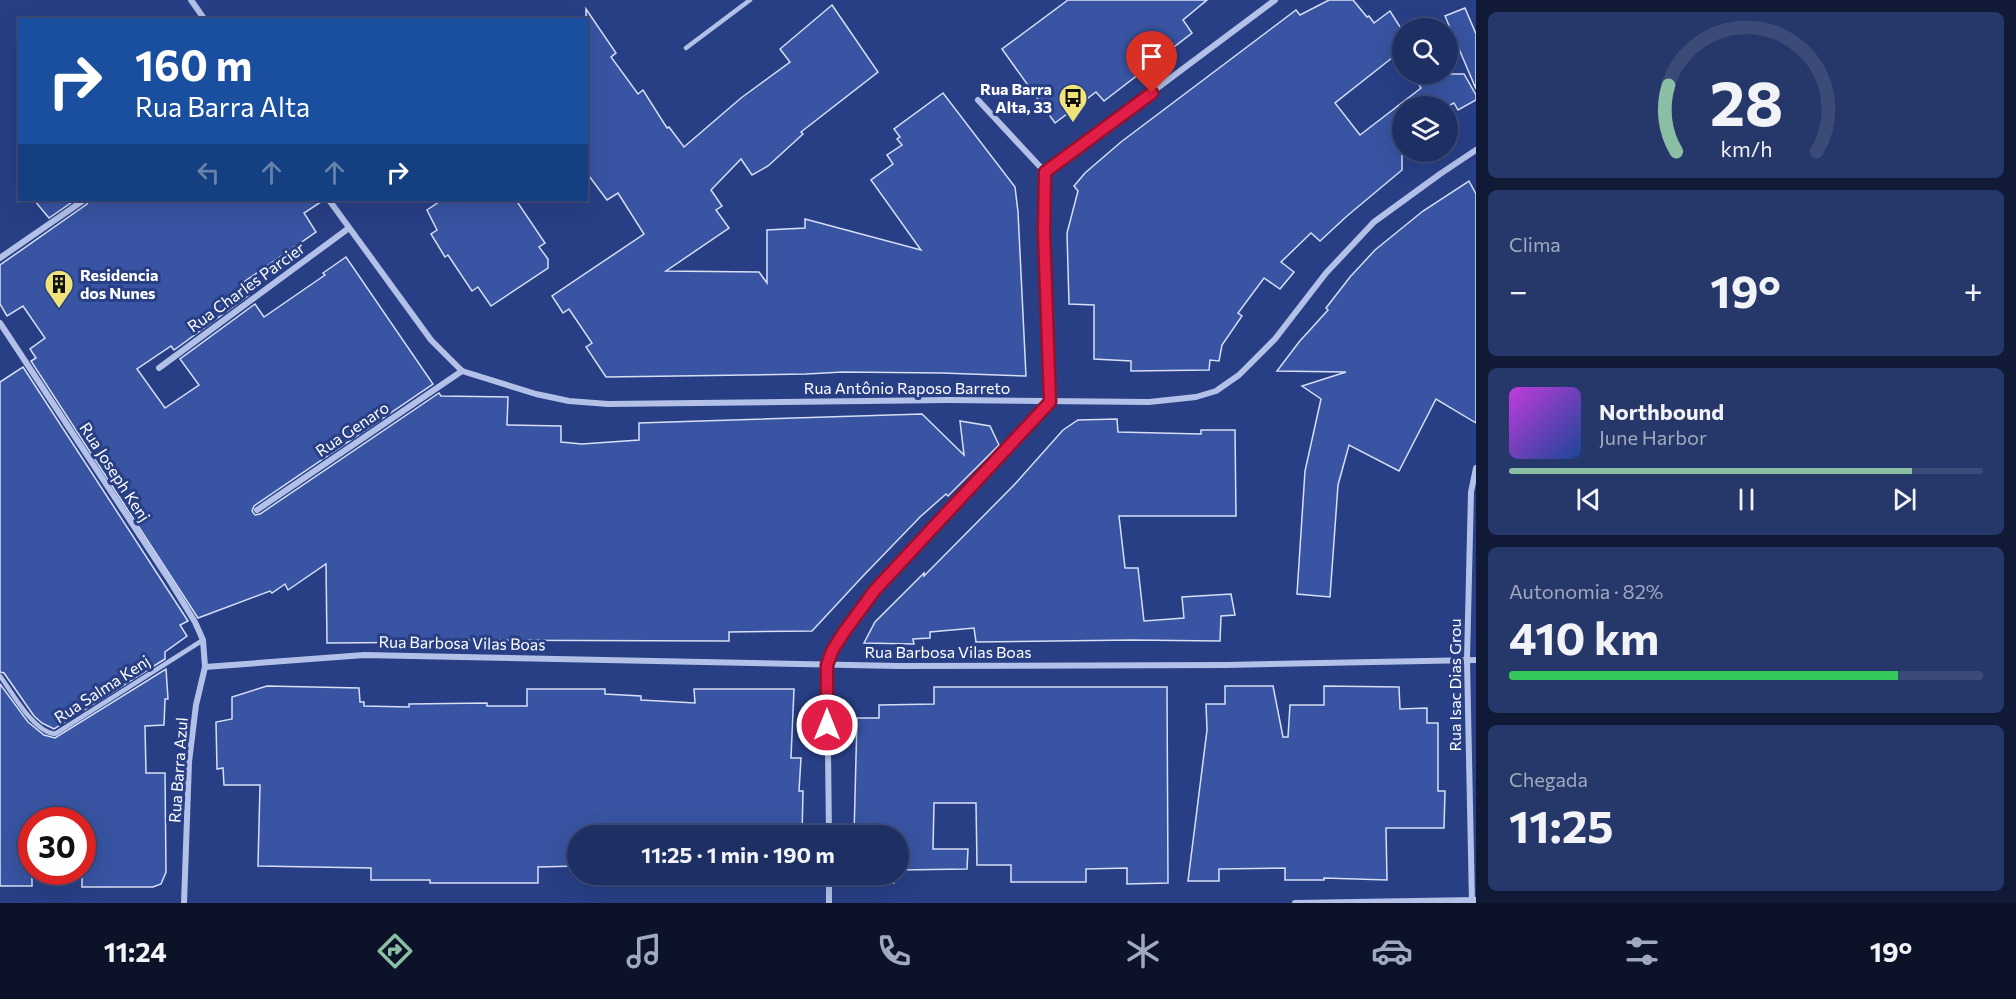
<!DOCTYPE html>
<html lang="pt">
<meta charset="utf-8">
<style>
:root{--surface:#1e2f64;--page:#26376a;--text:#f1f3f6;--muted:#a1a9bf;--line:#3c4a78;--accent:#8abfa5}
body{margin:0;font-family:Commissioner,sans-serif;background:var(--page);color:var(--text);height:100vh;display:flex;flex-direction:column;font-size:22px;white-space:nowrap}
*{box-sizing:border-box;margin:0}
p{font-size:20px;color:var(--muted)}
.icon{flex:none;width:33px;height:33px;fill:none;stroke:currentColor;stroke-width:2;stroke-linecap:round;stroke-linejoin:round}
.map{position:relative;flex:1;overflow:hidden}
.sheet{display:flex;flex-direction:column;gap:12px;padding:12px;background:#101a37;width:540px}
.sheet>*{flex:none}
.hud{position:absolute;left:18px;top:18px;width:570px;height:183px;border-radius:0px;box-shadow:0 6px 24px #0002,0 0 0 2px var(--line);background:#1a4fa0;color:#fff;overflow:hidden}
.tools{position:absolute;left:1392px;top:18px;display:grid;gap:12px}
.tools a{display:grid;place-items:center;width:66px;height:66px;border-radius:50%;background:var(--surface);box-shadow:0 6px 24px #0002,0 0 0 2px var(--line);font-size:30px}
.speed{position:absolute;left:18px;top:807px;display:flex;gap:12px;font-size:30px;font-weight:700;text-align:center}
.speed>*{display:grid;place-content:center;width:78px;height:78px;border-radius:50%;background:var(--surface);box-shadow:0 6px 24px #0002,0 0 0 2px var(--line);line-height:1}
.speed .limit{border:9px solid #d22;background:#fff;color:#111}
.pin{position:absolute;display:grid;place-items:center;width:51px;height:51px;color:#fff;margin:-62px -26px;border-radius:50% 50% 50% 0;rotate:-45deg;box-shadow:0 0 6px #0007}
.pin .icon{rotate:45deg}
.me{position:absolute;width:66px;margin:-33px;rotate:0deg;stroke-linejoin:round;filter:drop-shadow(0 0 4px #0008)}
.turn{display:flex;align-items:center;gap:21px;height:126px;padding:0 18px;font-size:27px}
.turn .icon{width:78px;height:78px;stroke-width:2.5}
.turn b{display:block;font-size:42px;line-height:51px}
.lanes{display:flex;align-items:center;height:57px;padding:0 18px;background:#0003;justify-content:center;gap:30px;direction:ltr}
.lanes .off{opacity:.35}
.big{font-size:45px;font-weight:700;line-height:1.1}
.sheet .widget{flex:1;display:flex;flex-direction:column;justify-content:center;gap:9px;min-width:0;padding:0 21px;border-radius:9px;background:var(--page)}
.sheet .dial{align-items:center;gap:0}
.dial svg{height:156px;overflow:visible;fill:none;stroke:var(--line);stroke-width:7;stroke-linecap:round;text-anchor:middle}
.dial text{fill:var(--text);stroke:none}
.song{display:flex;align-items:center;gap:18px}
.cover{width:72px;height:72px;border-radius:9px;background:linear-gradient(135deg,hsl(290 70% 55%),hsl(220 70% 35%))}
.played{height:6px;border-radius:3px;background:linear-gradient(90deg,var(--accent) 85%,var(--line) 85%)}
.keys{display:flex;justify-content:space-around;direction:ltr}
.heat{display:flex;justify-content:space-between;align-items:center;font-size:33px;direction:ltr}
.charge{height:9px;border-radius:4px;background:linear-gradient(90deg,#34c759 82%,var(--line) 0)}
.trip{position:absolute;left:567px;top:825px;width:342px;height:60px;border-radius:30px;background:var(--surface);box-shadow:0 6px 24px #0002,0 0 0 2px var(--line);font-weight:700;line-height:60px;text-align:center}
.menu{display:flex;height:96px;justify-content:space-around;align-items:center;background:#0c1328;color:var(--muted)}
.menu .icon{width:42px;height:42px}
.menu .on{color:var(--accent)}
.menu b{font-size:27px;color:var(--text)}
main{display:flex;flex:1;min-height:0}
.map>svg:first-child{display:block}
</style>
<main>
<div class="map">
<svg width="1476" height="903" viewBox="0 0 1476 903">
<rect width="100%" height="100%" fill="#283f86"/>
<g fill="#3854a2" stroke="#d6dff6" stroke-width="1.5">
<polygon points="1068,0 1207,0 1183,20 1192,33 1104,101 1096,92 1055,123 1002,49"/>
<polygon points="1329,0 1353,0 1367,17 1369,16 1374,23 1390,11 1402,30 1402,50 1335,103 1360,135 1421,88 1412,74 1464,74 1476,95 1476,100 1458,110 1454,103 1448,106 1402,106 1402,170 1347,216 1320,241 1311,233 1281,262 1294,272 1280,289 1264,278 1238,313 1242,316 1222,345 1219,361 1210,360 1209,370 1131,371 1131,361 1094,359 1094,305 1069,304 1067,233 1078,191 1074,186 1085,173 1121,142 1296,10 1300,15"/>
<polygon points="832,5 878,72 801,132 803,134 768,166 752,175 741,159 711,190 722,206 716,210 729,228 666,271 759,272 767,283 767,230 805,228 805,219 921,250 871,180 893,164 887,155 902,145 897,139 900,137 894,129 943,93 1015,187 1018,212 1026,376 942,373 843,372 806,374 606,377 586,347 592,343 569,309 563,313 552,296 644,234 618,193 607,200 586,172 586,9 616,53 611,57 638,94 643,90 667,128 669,127 684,147 741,98 790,62 780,49"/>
<polygon points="1465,8 1476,34 1476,89 1445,16"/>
<polygon points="1469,181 1476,194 1476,423 1436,399 1399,471 1349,445 1338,485 1330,597 1297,594 1305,471 1321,399 1302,386 1346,372 1277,371 1299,342 1328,310 1326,308 1350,277 1375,250 1423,211"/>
<polygon points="34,200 75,200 49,218"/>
<polygon points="89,200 324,200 304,213 316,232 241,284 249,295 174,350 171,346 137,369 165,408 199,385 180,359 255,304 264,317 325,275 323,273 346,257 433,384 254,506 252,511 255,515 260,514 439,393 441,396 508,397 507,425 561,426 561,442 582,444 639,440 639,423 922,414 964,455 960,421 990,426 999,445 948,496 946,494 920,517 864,575 812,631 729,632 729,641 462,640 462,642 327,643 326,564 288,590 285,584 272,593 270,591 198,618 31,361 36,358 30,349 45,338 23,306 7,316 0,304 0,265 87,204"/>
<polygon points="442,200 516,200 545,243 539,247 548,259 548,268 491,306 478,287 472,291 448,255 445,257 431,234 437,230 427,210"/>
<polygon points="23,367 188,621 180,625 187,636 165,652 165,659 54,729 42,723 34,716 4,673 0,672 0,382"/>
<polygon points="1117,419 1118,432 1201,434 1201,430 1235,430 1236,516 1119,516 1125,568 1138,568 1144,621 1184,618 1182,597 1231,594 1235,615 1221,616 1220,641 1132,640 976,642 974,628 930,632 930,638 913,639 914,644 864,643 875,622 924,573 924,576 1014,485 1063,430 1078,420"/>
<polygon points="166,669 168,699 165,699 164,725 145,726 146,773 165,773 166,872 161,884 153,887 82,887 82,820 32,820 32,886 0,886 0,684 28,722 44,735 55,738"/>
<polygon points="267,686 359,688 360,702 364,702 364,706 409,707 409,704 487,703 487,706 527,706 527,689 605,689 605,694 641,696 641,700 695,703 694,689 794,689 791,758 801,758 799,791 803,791 802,836 578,836 578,866 538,867 538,883 430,883 430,880 371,880 371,868 258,866 260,785 224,785 223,768 217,769 216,722 232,719 232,697"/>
<polygon points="1225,686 1273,686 1283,737 1288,737 1290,705 1324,705 1324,686 1399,687 1400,709 1427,708 1427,723 1438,723 1438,791 1445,791 1444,828 1386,828 1387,880 1324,878 1324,880 1285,880 1285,868 1219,869 1219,881 1188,881 1207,730 1206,704 1225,704"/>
<polygon points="934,687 1167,687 1168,883 1127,884 1127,868 1086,869 1086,882 1011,882 1011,865 977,865 976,803 934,803 933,849 968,849 967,869 898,870 898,836 854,836 857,718 879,718 879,705 934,704"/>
<polygon points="643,874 669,874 668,883 643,883"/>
<polygon points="733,874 761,874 761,882 732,882"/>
<polygon points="854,874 894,874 894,883 854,884"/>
</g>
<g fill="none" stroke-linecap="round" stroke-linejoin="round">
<g stroke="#b3c1e8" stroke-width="4.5">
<polyline points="686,48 750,0"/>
<path d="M0 676C12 692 33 732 55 734L203 640"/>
</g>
<g stroke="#b3c1e8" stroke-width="6">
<polyline points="191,0 205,20"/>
<polyline points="978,100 1045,172"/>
<polyline points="1045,172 1275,0"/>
<polyline points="329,200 431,340 462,371 536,394 569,401 608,404 948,400 1149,402 1196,397 1216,391 1239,375 1275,339 1326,273 1374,222 1440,174 1476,150"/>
<polyline points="0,258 84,200"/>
<polyline points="0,323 168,578 195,622 203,640 205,667 196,705 189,762 184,903"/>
<polyline points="159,368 349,228"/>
<polyline points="257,510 462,371"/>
<polyline points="205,667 364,655 899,666 1226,665 1476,660"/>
<path d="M829 836 827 665C848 612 892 571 930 530 970 487 1010 445 1050 402L1044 232 1045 172"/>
<polyline points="829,874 829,903"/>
<polyline points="1295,903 1475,900"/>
<polyline points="1472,903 1467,660 1471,492 1476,468"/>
</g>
</g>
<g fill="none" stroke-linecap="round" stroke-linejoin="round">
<g stroke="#92132f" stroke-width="15">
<polyline id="route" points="827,725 827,665 832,651 844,632 875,590 1050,402 1044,232 1045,172 1152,93"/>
</g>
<use href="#route" stroke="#e11d48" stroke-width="10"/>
</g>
<defs>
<g id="bus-pin" transform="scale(1.5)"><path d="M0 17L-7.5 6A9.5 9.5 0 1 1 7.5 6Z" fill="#f0e379" stroke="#283f86"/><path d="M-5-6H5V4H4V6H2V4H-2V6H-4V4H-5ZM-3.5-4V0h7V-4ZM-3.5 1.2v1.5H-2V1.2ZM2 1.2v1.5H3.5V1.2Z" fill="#111"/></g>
<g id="building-pin" transform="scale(1.5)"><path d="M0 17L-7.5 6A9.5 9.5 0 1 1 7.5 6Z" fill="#f0e379" stroke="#283f86"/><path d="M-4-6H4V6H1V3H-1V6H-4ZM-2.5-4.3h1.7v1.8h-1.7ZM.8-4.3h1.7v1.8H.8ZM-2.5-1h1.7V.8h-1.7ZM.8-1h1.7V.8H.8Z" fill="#111"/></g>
</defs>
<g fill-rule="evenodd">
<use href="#bus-pin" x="1073" y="98"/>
<use href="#building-pin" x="59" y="284"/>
</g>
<g text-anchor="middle" stroke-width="6" stroke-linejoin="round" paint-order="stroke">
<g font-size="16" font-weight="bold" fill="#fff" stroke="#283f86" text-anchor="end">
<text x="1052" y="95">Rua Barra<tspan x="1052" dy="18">Alta, 33</tspan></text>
<text x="80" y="281" text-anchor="start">Residencia<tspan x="80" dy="18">dos Nunes</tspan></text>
</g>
<g font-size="16" fill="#fff" stroke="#283f86">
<text transform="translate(246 287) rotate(-36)" y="6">Rua Charles Parcier</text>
<text x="907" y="394">Rua Antônio Raposo Barreto</text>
<text transform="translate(352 429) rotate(-34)" y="6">Rua Genaro</text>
<text transform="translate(115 472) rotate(57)" y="6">Rua Joseph Kenj</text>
<text transform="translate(462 643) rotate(1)" y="6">Rua Barbosa Vilas Boas</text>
<text x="948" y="658">Rua Barbosa Vilas Boas</text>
<text transform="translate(1455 685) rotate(-90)" y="6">Rua Isac Dias Grou</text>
<text transform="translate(102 689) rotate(-33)" y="6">Rua Salma Kenj</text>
<text transform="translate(178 770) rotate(-86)" y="6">Rua Barra Azul</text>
</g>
</g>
</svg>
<div class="tools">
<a><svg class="icon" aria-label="search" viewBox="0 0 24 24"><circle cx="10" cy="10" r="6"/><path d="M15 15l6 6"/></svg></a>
<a><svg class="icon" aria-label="layers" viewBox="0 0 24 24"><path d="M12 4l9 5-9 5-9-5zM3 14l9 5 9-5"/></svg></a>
</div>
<div class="speed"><div class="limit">30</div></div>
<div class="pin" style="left:1152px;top:93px;background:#d93025"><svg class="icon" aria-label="arrive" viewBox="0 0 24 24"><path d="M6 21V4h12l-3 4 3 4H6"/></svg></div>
<svg class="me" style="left:827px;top:725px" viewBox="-20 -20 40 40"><circle r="17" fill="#e11d48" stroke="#fff" stroke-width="3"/><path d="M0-11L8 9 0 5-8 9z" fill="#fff"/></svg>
<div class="trip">11:25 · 1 min · 190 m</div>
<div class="hud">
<div class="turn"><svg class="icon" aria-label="right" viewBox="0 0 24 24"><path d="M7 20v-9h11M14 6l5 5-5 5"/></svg><div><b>160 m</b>Rua Barra Alta</div></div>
<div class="lanes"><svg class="icon off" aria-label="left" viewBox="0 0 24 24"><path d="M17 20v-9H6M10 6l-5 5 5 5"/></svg><svg class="icon off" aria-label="ahead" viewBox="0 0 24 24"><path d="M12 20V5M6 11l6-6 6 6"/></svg><svg class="icon off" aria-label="ahead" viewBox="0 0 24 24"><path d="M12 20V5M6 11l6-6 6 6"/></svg><svg class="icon" aria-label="right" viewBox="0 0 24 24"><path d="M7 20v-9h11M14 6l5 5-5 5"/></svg></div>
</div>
</div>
<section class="sheet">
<div class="widget dial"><svg viewBox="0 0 100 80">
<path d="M14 69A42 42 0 1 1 86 69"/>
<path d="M14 69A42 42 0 0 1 10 35" stroke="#8abfa5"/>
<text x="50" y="56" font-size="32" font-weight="700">28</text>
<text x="50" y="72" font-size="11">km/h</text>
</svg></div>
<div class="widget"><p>Clima</p>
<div class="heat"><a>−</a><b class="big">19°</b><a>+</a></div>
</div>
<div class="widget">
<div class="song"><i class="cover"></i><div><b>Northbound</b><p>June Harbor</p></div></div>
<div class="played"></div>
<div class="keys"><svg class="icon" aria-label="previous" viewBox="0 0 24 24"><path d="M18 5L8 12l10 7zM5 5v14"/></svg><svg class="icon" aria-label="pause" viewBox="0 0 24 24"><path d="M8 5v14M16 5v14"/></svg><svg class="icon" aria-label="next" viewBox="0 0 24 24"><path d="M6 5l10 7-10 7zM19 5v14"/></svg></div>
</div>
<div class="widget"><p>Autonomia · 82%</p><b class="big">410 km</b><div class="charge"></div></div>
<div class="widget"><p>Chegada</p><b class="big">11:25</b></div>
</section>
</main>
<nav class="menu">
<b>11:24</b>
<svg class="icon on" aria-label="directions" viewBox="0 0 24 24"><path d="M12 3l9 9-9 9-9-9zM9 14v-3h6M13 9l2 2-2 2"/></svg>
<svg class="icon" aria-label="music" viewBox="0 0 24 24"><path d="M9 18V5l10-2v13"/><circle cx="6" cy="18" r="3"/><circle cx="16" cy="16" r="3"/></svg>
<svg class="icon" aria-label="phone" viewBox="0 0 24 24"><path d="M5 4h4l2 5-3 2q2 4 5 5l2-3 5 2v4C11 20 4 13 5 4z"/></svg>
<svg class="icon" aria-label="climate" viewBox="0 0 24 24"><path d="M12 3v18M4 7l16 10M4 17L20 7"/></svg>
<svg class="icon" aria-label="car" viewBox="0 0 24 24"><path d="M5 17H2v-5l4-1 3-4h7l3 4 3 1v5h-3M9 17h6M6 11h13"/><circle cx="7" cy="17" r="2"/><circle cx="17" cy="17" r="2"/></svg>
<svg class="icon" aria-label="filters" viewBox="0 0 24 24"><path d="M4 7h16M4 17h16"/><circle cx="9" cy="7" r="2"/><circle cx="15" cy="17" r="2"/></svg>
<b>19°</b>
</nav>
